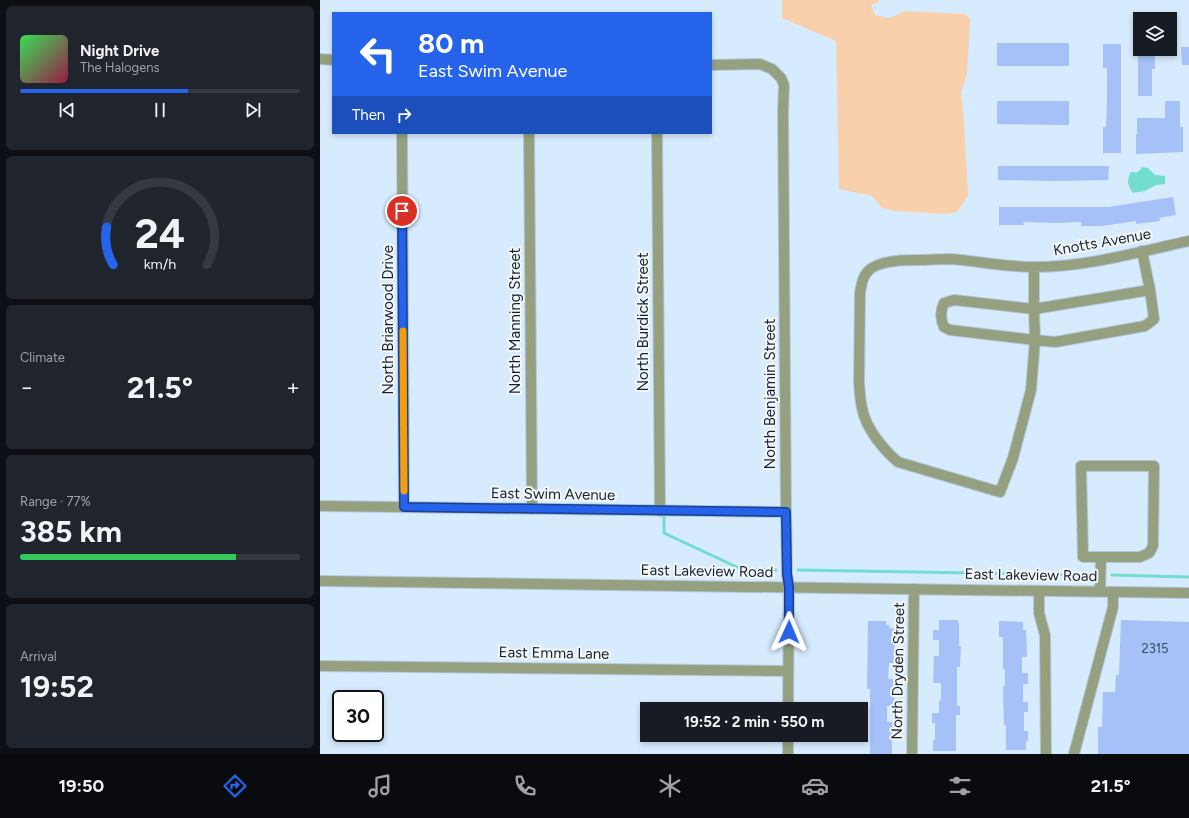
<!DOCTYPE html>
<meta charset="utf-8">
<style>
:root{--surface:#171b24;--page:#20242c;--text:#f1f3f6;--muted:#9ea1a6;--line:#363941;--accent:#2563eb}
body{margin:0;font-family:Figtree,sans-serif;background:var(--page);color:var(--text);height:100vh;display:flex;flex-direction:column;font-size:15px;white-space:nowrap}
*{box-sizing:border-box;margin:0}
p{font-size:13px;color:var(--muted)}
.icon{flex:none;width:22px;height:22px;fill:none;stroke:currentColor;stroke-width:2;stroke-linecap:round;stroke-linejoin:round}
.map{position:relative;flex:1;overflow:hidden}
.details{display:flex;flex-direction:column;gap:6px;padding:6px;background:#0d0f14;width:320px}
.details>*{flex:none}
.hud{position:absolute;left:12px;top:12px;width:380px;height:122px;border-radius:0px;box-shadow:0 2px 6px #0003;background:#2563eb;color:#fff;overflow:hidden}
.fabs{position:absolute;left:813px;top:12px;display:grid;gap:8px}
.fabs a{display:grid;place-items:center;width:44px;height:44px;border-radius:0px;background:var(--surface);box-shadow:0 2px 6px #0003;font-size:20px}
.speed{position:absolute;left:12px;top:690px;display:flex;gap:8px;font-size:20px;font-weight:700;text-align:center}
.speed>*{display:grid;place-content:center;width:52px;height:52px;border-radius:50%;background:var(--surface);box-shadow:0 2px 6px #0003;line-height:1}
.speed .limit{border:2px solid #111;border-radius:6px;background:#fff;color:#111}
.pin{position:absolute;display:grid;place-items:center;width:34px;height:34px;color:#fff;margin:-17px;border:2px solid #fff;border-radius:50%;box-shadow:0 1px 4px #0007}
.me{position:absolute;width:44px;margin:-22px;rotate:1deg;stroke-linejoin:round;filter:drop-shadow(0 0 3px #0008)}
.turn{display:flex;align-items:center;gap:14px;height:84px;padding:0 20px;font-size:18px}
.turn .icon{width:52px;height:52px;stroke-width:2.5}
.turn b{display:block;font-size:28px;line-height:34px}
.then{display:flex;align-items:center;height:38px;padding:0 20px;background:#0003;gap:8px;font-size:15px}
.big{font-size:30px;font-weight:700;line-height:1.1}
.details .widget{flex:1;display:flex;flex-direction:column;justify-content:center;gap:6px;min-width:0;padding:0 14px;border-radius:6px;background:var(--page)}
.details .dial{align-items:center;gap:0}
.dial svg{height:104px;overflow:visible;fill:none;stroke:var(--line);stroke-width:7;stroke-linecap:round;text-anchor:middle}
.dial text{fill:var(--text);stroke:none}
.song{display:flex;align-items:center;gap:12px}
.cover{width:48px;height:48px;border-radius:6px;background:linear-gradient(135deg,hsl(130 70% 55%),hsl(340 70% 35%))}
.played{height:4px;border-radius:2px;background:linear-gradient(90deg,var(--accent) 60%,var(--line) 60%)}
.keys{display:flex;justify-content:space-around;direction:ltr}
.heat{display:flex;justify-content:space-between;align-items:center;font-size:22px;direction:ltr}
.charge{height:6px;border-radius:3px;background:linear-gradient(90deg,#34c759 77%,var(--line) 0)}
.trip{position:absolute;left:320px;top:702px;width:228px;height:40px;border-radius:0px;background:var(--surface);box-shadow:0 2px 6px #0003;font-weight:700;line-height:40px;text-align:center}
.tabs{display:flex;height:64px;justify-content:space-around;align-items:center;background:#090b0e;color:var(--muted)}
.tabs .icon{width:28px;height:28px}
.tabs .current{color:var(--accent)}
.tabs b{font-size:18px;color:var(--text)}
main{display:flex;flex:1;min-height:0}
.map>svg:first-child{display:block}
</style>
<main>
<section class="details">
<div class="widget">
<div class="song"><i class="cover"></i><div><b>Night Drive</b><p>The Halogens</p></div></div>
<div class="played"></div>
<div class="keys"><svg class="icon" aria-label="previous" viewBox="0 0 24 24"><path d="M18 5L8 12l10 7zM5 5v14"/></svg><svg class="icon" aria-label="pause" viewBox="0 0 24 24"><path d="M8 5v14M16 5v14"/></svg><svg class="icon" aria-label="next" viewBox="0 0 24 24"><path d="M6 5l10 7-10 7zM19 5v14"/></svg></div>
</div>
<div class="widget dial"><svg viewBox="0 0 100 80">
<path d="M14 69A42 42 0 1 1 86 69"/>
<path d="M14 69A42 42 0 0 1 9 40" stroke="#2563eb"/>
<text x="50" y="56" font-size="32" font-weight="700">24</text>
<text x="50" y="72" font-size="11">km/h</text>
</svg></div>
<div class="widget"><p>Climate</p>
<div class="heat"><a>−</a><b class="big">21.5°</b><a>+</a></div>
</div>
<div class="widget"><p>Range · 77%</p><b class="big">385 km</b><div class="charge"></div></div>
<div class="widget"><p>Arrival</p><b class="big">19:52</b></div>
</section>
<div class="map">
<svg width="869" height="754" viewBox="0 0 869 754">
<rect width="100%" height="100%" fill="#d6ebfd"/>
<polygon fill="#f9d0ac" points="462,0 559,0 559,2 551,5 555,15 569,18 586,11 645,14 650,19 647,74 641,93 643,108 648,195 637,212 627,214 575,211 562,208 552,196 519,189 516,41 462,18"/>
<path fill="#71ddce" d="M821 167 828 168 835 175 845 176V184L836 185 825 191 813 193C808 186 806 180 811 172H814L816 173 821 169Z"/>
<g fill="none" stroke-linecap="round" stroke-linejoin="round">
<g stroke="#71ddce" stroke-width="3">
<polyline points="344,512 344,533 421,569 456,570"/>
<polyline points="478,570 770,575"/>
<polyline points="792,575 868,577"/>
</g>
</g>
<g fill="#a5c1f7">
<rect x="677" y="43" width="72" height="23"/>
<polygon points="783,44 801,44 801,153 783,153 783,127 786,127 787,102 787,68 783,68"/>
<polygon points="861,47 869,47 869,65 862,65"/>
<polygon points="818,49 835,49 835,69 832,69 832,96 818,96"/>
<polygon points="677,101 749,101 749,125 677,124"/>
<polygon points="845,101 860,101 860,127 863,127 863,152 816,154 816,134 817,134 817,118 845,118"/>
<polygon points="678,166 789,166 788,180 735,181 678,180"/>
<polygon points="853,197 856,215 839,218 840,221 816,224 816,221 782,226 761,226 761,222 735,223 703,222 704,225 679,225 679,207 788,207"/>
<polygon points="619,620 638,620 638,623 639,623 639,646 641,646 640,667 637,667 637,706 640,706 640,715 636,715 636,751 613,751 613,740 615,740 615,723 612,723 612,713 619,713 619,700 621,701 621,683 613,683 614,656 619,656 619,640 613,640 613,630 619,630"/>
<polygon points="801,620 869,622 869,754 778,754 778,727 782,727 783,692 795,692 796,675 799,675"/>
<polygon points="548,621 566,621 566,625 569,625 569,628 575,629 574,663 569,663 568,679 575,679 574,706 567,706 567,722 573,722 573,732 572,732 572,754 550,754 550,689 547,689"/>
<polygon points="679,621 703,622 703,630 706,630 707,657 702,657 702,673 708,673 708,684 703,684 703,702 708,702 708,712 704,712 704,731 708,731 708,741 706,741 706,750 686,750 686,725 684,725 683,686 685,686 685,669 683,669 683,637 679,637"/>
</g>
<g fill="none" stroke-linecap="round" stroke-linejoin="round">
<g stroke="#b2c7d9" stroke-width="12">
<g id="minor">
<polyline points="0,59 13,60"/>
<polyline points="391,65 440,64 452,69 461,78 464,85 463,112 466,512 467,574 469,587 468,709"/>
<polyline points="82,133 84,507"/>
<polyline points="209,133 212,509"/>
<polyline points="337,133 340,511"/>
<polyline points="822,251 830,290"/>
<path d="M714 267V309L715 340 630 330 624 327C620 318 620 311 624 303L634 300 714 309 830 290 834 319 825 326 735 342 715 340 711 390 693 458 680 492 578 462C563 449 546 429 542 408 540 400 540 391 539 383L540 293C542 279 545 268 561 264 572 260 585 260 597 260 608 260 619 259 630 259 658 261 686 267 714 267 767 267 818 252 869 241"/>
<polyline points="0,506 466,512"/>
<polyline points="0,581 869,593"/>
<polyline points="719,591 719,613 725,635 726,754"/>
<polyline points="780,591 781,557 763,557 761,466 834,466 833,546 829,553 820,557 781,557"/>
<polyline points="0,666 468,671"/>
<polyline points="468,754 468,735"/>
<polyline points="592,754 594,589"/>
<polyline points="754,754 793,607 793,592"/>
</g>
</g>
<use href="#minor" stroke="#95a080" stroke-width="10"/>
</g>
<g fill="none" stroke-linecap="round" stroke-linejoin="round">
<g stroke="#184099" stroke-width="10">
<polyline id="route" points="82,211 84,507 466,512 467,574 469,587 469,632"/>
</g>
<use href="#route" stroke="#2563eb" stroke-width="7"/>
<polyline stroke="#f59e0b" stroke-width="7" points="83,331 84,491"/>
</g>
<g text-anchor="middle" stroke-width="4" stroke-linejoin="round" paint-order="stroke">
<g font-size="13" fill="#344c66">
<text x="835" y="653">2315</text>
</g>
<g font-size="15" fill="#0f2535" stroke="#f5f5f5">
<text transform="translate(782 242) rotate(-10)" y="5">Knotts Avenue</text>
<text transform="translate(68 320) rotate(-90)" y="5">North Briarwood Drive</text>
<text transform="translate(195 321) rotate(-90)" y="5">North Manning Street</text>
<text transform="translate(323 322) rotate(-90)" y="5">North Burdick Street</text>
<text transform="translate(450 394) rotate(-90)" y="5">North Benjamin Street</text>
<text transform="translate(233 494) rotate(1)" y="5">East Swim Avenue</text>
<text transform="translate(387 571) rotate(1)" y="5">East Lakeview Road</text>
<text transform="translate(711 575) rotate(1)" y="5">East Lakeview Road</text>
<text transform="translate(234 653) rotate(1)" y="5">East Emma Lane</text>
<text transform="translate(578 671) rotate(-89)" y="5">North Dryden Street</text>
</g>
</g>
</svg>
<div class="fabs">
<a><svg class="icon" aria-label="layers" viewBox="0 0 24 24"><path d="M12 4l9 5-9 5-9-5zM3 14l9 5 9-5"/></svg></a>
</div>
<div class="speed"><div class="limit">30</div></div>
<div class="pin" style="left:82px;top:211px;background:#d93025"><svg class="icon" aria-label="arrive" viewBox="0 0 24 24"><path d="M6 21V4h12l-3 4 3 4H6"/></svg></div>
<svg class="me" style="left:469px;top:632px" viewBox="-20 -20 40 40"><path d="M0-17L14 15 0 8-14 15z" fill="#2563eb" stroke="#fff" stroke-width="4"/></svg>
<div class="trip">19:52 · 2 min · 550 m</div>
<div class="hud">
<div class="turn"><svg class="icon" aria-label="left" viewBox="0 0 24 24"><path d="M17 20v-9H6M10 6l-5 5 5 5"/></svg><div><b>80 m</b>East Swim Avenue</div></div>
<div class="then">Then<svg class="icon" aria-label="right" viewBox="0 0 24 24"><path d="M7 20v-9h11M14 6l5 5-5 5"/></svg></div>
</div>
</div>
</main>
<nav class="tabs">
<b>19:50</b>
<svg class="icon current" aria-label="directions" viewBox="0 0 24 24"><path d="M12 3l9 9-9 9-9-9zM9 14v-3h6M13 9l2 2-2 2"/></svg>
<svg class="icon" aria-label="music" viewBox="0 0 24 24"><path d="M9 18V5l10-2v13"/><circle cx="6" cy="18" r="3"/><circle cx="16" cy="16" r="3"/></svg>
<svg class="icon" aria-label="phone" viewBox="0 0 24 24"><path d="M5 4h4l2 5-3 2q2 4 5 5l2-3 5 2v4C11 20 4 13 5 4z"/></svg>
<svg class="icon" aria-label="climate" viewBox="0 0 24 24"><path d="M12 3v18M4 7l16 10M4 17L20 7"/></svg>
<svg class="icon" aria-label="car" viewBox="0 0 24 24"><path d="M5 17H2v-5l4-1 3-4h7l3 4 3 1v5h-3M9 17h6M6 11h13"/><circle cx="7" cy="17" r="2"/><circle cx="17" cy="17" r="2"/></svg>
<svg class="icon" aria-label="filters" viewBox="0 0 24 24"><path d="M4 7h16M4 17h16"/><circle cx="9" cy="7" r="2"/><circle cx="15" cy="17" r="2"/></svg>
<b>21.5°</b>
</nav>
